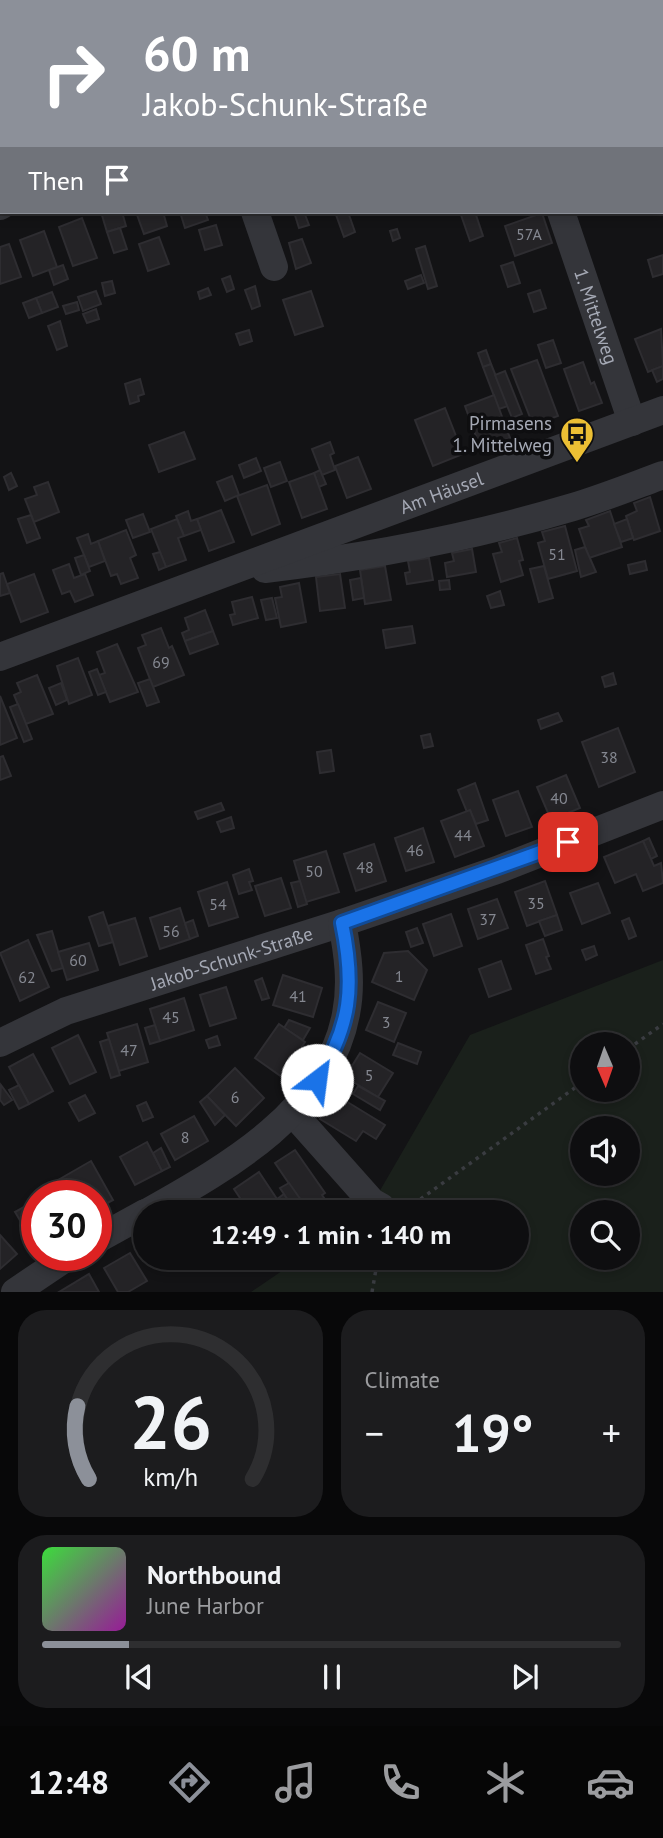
<!DOCTYPE html>
<meta charset="utf-8">
<style>
:root{--surface:#0e0e10;--page:#1c1c1e;--text:#f1f3f6;--muted:#9b9c9f;--line:#2e2e30;--accent:#8c9099}
body{margin:0;font-family:"PT Sans",sans-serif;background:var(--page);color:var(--text);height:100vh;display:flex;flex-direction:column;font-size:26px;white-space:nowrap}
*{box-sizing:border-box;margin:0}
p{font-size:23px;color:var(--muted)}
.icon{flex:none;width:38px;height:38px;fill:none;stroke:currentColor;stroke-width:2;stroke-linecap:round;stroke-linejoin:round}
.map{position:relative;height:1292px;overflow:hidden}
.side{display:flex;flex-direction:column;gap:18px;padding:18px;background:#080809;flex:1}
.side>*{flex:none}
.top-card{position:absolute;left:0px;top:0px;width:663px;height:214px;box-shadow:0 4px 10px #0003,0 0 0 2px var(--line);background:#8c9099;color:#fff;overflow:hidden}
.needle{width:46px;rotate:178deg}
.controls{position:absolute;left:570px;top:1032px;display:grid;gap:14px}
.controls a{display:grid;place-items:center;width:70px;height:70px;border-radius:50%;background:var(--surface);box-shadow:0 4px 10px #0003,0 0 0 2px var(--line);font-size:35px}
.speed{position:absolute;left:21px;top:1180px;display:flex;gap:14px;font-size:35px;font-weight:700;text-align:center}
.speed>*{display:grid;place-content:center;width:91px;height:91px;border-radius:50%;background:var(--surface);box-shadow:0 4px 10px #0003,0 0 0 2px var(--line);line-height:1}
.speed .limit{border:10px solid #d22;background:#fff;color:#111}
.pin{position:absolute;display:grid;place-items:center;width:60px;height:60px;color:#fff;margin:-30px;border-radius:14px;box-shadow:0 4px 10px #0006}
.me{position:absolute;width:77px;margin:-38px;rotate:30deg;stroke-linejoin:round;filter:drop-shadow(0 0 5px #0008)}
.turn{display:flex;align-items:center;gap:24px;height:147px;padding:0 28px;font-size:32px}
.turn .icon{width:91px;height:91px;stroke-width:2.5}
.turn b{display:block;font-size:49px;line-height:60px}
.then{display:flex;align-items:center;height:66px;padding:0 28px;background:#0003;gap:14px;font-size:26px}
.big{font-size:52px;font-weight:700;line-height:1.1}
.side .card{flex:1;display:flex;flex-direction:column;justify-content:center;gap:10px;min-width:0;padding:0 24px;border-radius:28px;background:var(--page)}
.side .dial{align-items:center;gap:0}
.dial svg{height:182px;overflow:visible;fill:none;stroke:var(--line);stroke-width:7;stroke-linecap:round;text-anchor:middle}
.dial text{fill:var(--text);stroke:none}
.song{display:flex;align-items:center;gap:21px}
.cover{width:84px;height:84px;border-radius:10px;background:linear-gradient(135deg,hsl(120 70% 55%),hsl(300 70% 35%))}
.played{height:7px;border-radius:4px;background:linear-gradient(90deg,var(--accent) 15%,var(--line) 15%)}
.keys{display:flex;justify-content:space-around;direction:ltr}
.heat{display:flex;justify-content:space-between;align-items:center;font-size:38px;direction:ltr}
.side .tiles{flex:1;display:grid;gap:18px;grid-template-columns:1fr 1fr}
.card:last-child{grid-column:span 2}
.trip{position:absolute;left:133px;top:1200px;width:396px;height:70px;border-radius:35px;background:var(--surface);box-shadow:0 4px 10px #0003,0 0 0 2px var(--line);font-weight:700;line-height:70px;text-align:center}
.dock{display:flex;height:112px;justify-content:space-around;align-items:center;background:#060606;color:var(--muted)}
.dock .icon{width:49px;height:49px}
.dock .active{color:var(--accent)}
.dock b{font-size:32px;color:var(--text)}
.map>svg:first-child{display:block}
</style>
<div class="map">
<svg width="663" height="1292" viewBox="0 0 663 1292">
<rect width="100%" height="100%" fill="#131315"/>
<path fill="#1a201b" fill-rule="evenodd" d="M663 960V1292H251L301 1258H516V1213H367L470 1035ZM583 1045H628V1090H583ZM583 1129H628V1174H583ZM583 1213H628V1258H583Z"/>
<g fill="#242326" stroke="#2e2d31" stroke-width="2">
<polygon points="245,0 297,0 292,2"/>
<polygon points="101,212 122,212 126,226 107,232"/>
<polygon points="136,212 163,212 167,226 144,234"/>
<polygon points="180,212 205,212 208,220 185,228"/>
<polygon points="294,212 304,212 309,225 299,228"/>
<polygon points="335,212 348,212 355,232 344,237"/>
<polygon points="460,212 475,212 483,236 470,241"/>
<polygon points="542,213 552,243 515,256 505,226"/>
<polygon points="82,218 97,258 73,266 59,227"/>
<polygon points="216,225 222,245 205,250 199,230"/>
<polygon points="120,228 127,249 114,253 107,232"/>
<polygon points="397,229 400,238 393,241 390,231"/>
<polygon points="44,231 57,267 33,276 20,240"/>
<polygon points="159,237 169,264 148,271 139,244"/>
<polygon points="302,239 311,263 296,269 289,243"/>
<polygon points="9,244 21,277 0,284 0,247"/>
<polygon points="425,246 437,286 428,289 416,249"/>
<polygon points="663,255 663,274 653,277 648,260"/>
<polygon points="513,262 520,283 508,287 501,266"/>
<polygon points="63,265 68,279 54,285 49,270"/>
<polygon points="421,275 424,283 408,289 405,281"/>
<polygon points="230,276 234,289 227,292 222,279"/>
<polygon points="112,281 115,293 105,296 102,283"/>
<polygon points="255,286 260,306 252,309 245,290"/>
<polygon points="208,288 211,295 200,299 198,292"/>
<polygon points="540,290 546,308 534,312 528,294"/>
<polygon points="96,291 101,304 83,311 78,297"/>
<polygon points="311,291 323,326 295,335 283,300"/>
<polygon points="52,292 58,307 42,313 36,298"/>
<polygon points="36,298 42,313 29,318 23,303"/>
<polygon points="77,302 79,310 66,314 63,306"/>
<polygon points="96,309 99,319 87,323 83,314"/>
<polygon points="60,321 67,346 57,350 48,326"/>
<polygon points="661,329 663,366 648,372 635,339"/>
<polygon points="249,330 252,341 240,345 236,334"/>
<polygon points="553,340 561,363 546,368 538,345"/>
<polygon points="486,350 491,364 483,367 478,353"/>
<polygon points="537,360 558,416 533,425 511,369"/>
<polygon points="583,362 591,384 594,382 602,403 579,411 564,369"/>
<polygon points="491,364 508,406 499,409 483,367"/>
<polygon points="663,366 663,379 657,382 652,370"/>
<polygon points="505,371 522,414 512,418 495,375"/>
<polygon points="140,379 144,394 138,396 139,401 130,404 125,384"/>
<polygon points="494,395 510,438 481,450 465,406"/>
<polygon points="445,408 463,454 433,466 415,420"/>
<polygon points="184,432 195,459 159,472 149,445"/>
<polygon points="330,442 334,453 330,455 335,470 322,475 312,449"/>
<polygon points="358,457 371,489 347,498 335,466"/>
<polygon points="256,458 261,471 244,478 239,465"/>
<polygon points="280,462 287,481 271,487 264,468"/>
<polygon points="320,470 326,484 319,487 314,473"/>
<polygon points="11,473 17,486 9,490 4,477"/>
<polygon points="314,473 327,509 302,518 289,482"/>
<polygon points="232,476 239,495 225,501 217,482"/>
<polygon points="48,482 59,512 34,522 25,499 37,495 34,487"/>
<polygon points="267,485 280,524 252,535 237,496"/>
<polygon points="650,497 660,531 634,540 626,516 637,511 634,503"/>
<polygon points="221,510 234,542 209,551 197,519"/>
<polygon points="188,511 191,521 197,519 201,530 184,536 176,516"/>
<polygon points="610,511 622,547 589,558 579,529 589,526 586,520"/>
<polygon points="143,514 150,532 133,538 126,520"/>
<polygon points="31,515 40,538 27,543 18,519"/>
<polygon points="177,519 184,536 178,538 186,560 166,567 151,529"/>
<polygon points="627,519 633,538 621,542 614,524"/>
<polygon points="565,526 577,571 548,579 538,543 545,541 542,532"/>
<polygon points="126,530 136,555 130,558 138,578 121,584 117,574 111,576 98,541"/>
<polygon points="88,534 91,544 98,541 105,561 89,567 77,538"/>
<polygon points="517,538 523,560 519,561 523,575 501,582 493,554 502,552 499,543"/>
<polygon points="585,547 596,572 581,577 575,550"/>
<polygon points="472,549 476,572 447,577 445,563 454,561 452,553"/>
<polygon points="160,552 166,567 159,570 153,554"/>
<polygon points="84,555 90,571 81,575 75,558"/>
<polygon points="429,558 433,580 407,584 405,573 410,572 408,561"/>
<polygon points="645,561 647,570 630,574 628,565"/>
<polygon points="69,564 74,578 85,574 93,595 75,602 70,591 62,594 53,570"/>
<polygon points="385,566 391,600 365,604 360,570"/>
<polygon points="544,566 553,598 539,602 530,569"/>
<polygon points="3,573 10,593 0,596 0,574"/>
<polygon points="34,574 48,612 21,622 7,584"/>
<polygon points="340,574 345,608 320,611 316,577"/>
<polygon points="361,578 364,598 353,600 350,580"/>
<polygon points="449,580 450,589 440,590 439,581"/>
<polygon points="299,583 306,622 281,627 275,598 282,597 280,587"/>
<polygon points="500,591 504,605 491,608 487,596"/>
<polygon points="252,597 258,618 233,625 230,615 235,614 232,602"/>
<polygon points="272,598 277,618 266,620 261,600"/>
<polygon points="205,610 213,631 185,641 182,633 189,630 185,618"/>
<polygon points="412,626 415,643 386,648 383,630"/>
<polygon points="161,628 169,648 172,646 184,675 153,687 138,648 146,645 142,635"/>
<polygon points="213,631 218,644 190,654 185,641"/>
<polygon points="117,644 138,692 110,702 99,675 105,673 97,652"/>
<polygon points="78,658 92,695 69,704 57,666"/>
<polygon points="97,669 106,692 98,695 89,672"/>
<polygon points="613,673 616,684 605,687 602,677"/>
<polygon points="37,675 53,714 26,724 14,695 21,692 17,683"/>
<polygon points="150,679 159,702 147,706 138,683"/>
<polygon points="61,683 67,700 56,705 49,688"/>
<polygon points="0,696 17,738 0,745"/>
<polygon points="18,704 32,739 24,742 10,707"/>
<polygon points="558,713 562,721 541,729 538,720"/>
<polygon points="618,728 635,772 599,787 582,742"/>
<polygon points="430,734 433,746 424,748 421,736"/>
<polygon points="331,750 334,771 320,773 317,752"/>
<polygon points="3,756 11,776 0,780 0,757"/>
<polygon points="566,775 580,808 551,820 537,787"/>
<polygon points="475,783 488,820 476,824 470,810 467,812 458,790"/>
<polygon points="518,791 532,827 506,836 493,800"/>
<polygon points="221,803 224,810 198,819 195,812"/>
<polygon points="470,810 484,846 455,857 441,821"/>
<polygon points="231,817 234,828 221,832 217,822"/>
<polygon points="423,828 434,862 406,871 395,838"/>
<polygon points="649,838 657,856 651,859 643,841"/>
<polygon points="643,841 654,866 661,863 663,883 643,891 636,874 615,883 604,857"/>
<polygon points="374,844 386,881 356,891 344,854"/>
<polygon points="326,851 339,892 306,902 294,861"/>
<polygon points="249,869 253,881 249,882 252,890 239,894 233,875"/>
<polygon points="281,878 291,908 265,916 255,886"/>
<polygon points="300,881 307,904 298,907 291,883"/>
<polygon points="545,881 557,915 527,926 515,892"/>
<polygon points="227,882 238,917 209,926 198,892"/>
<polygon points="598,883 610,913 582,924 570,893"/>
<polygon points="497,899 508,928 478,939 468,909"/>
<polygon points="180,908 190,939 160,949 150,918"/>
<polygon points="103,912 113,942 99,946 89,917"/>
<polygon points="451,914 462,946 434,956 423,924"/>
<polygon points="557,915 562,930 545,936 539,921"/>
<polygon points="135,918 147,956 120,965 108,926"/>
<polygon points="629,918 636,936 629,939 622,921"/>
<polygon points="193,920 198,936 190,939 185,923"/>
<polygon points="417,928 423,943 411,947 406,932"/>
<polygon points="52,931 63,968 52,971 37,935"/>
<polygon points="543,939 549,956 546,957 551,969 536,974 526,945"/>
<polygon points="28,940 49,987 20,1001 0,953"/>
<polygon points="89,943 98,970 67,980 58,952"/>
<polygon points="594,946 597,955 586,960 582,950"/>
<polygon points="408,951 427,970 414,1000 372,982 384,953"/>
<polygon points="501,961 511,989 489,997 479,969"/>
<polygon points="283,975 322,988 313,1017 273,1005"/>
<polygon points="262,978 269,998 262,1000 255,981"/>
<polygon points="226,987 236,1018 210,1026 200,995"/>
<polygon points="184,998 194,1030 160,1041 150,1009"/>
<polygon points="378,1002 406,1013 394,1042 366,1030"/>
<polygon points="289,1020 310,1028 303,1040 284,1028"/>
<polygon points="137,1024 148,1062 119,1071 107,1033"/>
<polygon points="279,1024 305,1042 282,1077 255,1058"/>
<polygon points="155,1025 160,1041 150,1044 145,1028"/>
<polygon points="78,1035 96,1072 70,1084 52,1048"/>
<polygon points="217,1036 220,1045 209,1048 206,1040"/>
<polygon points="109,1039 120,1075 111,1078 100,1042"/>
<polygon points="398,1043 421,1052 417,1064 393,1055"/>
<polygon points="360,1053 393,1073 378,1097 345,1077"/>
<polygon points="33,1054 53,1091 29,1104 9,1067"/>
<polygon points="235,1068 264,1098 236,1126 207,1096"/>
<polygon points="1,1085 12,1100 4,1105 0,1100"/>
<polygon points="19,1085 29,1104 19,1109 9,1090"/>
<polygon points="358,1086 385,1101 380,1110 353,1094"/>
<polygon points="85,1095 95,1113 79,1121 69,1103"/>
<polygon points="336,1095 385,1125 376,1139 363,1131 356,1141 320,1119"/>
<polygon points="207,1096 225,1115 215,1125 200,1102"/>
<polygon points="146,1102 153,1117 143,1121 137,1106"/>
<polygon points="194,1116 208,1141 175,1160 161,1134"/>
<polygon points="147,1142 162,1171 135,1185 120,1157"/>
<polygon points="161,1148 170,1167 162,1171 153,1153"/>
<polygon points="295,1150 325,1193 322,1195 329,1205 318,1213 309,1213 275,1163"/>
<polygon points="91,1161 113,1200 96,1209 96,1195 67,1195 58,1180"/>
<polygon points="259,1172 277,1199 284,1194 294,1208 288,1213 250,1213 234,1189"/>
<polygon points="289,1183 301,1200 292,1206 280,1188"/>
<polygon points="37,1200 37,1242 34,1244 15,1212"/>
<polygon points="213,1201 220,1213 194,1213"/>
<polygon points="0,1235 17,1254 0,1269"/>
<polygon points="130,1253 147,1281 128,1292 118,1292 104,1268"/>
<polygon points="159,1258 185,1258 166,1269"/>
<polygon points="89,1274 99,1292 59,1292"/>
</g>
<g fill="none" stroke-linecap="round" stroke-linejoin="round">
<g stroke="#3a3c41" stroke-width="3.5" stroke-dasharray="3.5 5" stroke-linecap="butt">
<polyline points="628,1049 663,1024"/>
<polyline points="405,1206 422,1198 583,1082"/>
<polyline points="372,1292 378,1258"/>
</g>
<g stroke="#34353a" stroke-width="28">
<polyline points="546,0 547,2"/>
<polyline points="571,2 575,0"/>
<polyline points="0,108 2,113"/>
<polyline points="0,206 2,205"/>
<polyline points="255,212 274,267"/>
<path id="s1" d="M561 212 632 422"/>
<path d="M265 569C370 557 472 537 573 507 603 498 633 486 663 475"/>
<path id="s2" d="M0 657 663 410"/>
<path id="s3" d="M0 1043 66 1011 342 923 497 870 663 805"/>
<polyline points="292,1112 372,1202 381,1207"/>
<path d="M146 1213C224 1169 328 1112 346 1014 352 984 348 954 342 923"/>
<polyline points="96,1240 145,1213"/>
<polyline points="15,1292 70,1255"/>
</g>
</g>
<g fill="none" stroke-linecap="round" stroke-linejoin="round">
<g stroke="#114b97" stroke-width="18">
<path id="route" d="M317 1080C351 1026 355 986 342 923L568 842"/>
</g>
<use href="#route" stroke="#1a73e8" stroke-width="12"/>
</g>
<defs>
<g id="bus-pin" transform="scale(1.75)"><path d="M0 17L-7.5 6A9.5 9.5 0 1 1 7.5 6Z" fill="#ecbf34" stroke="#0e0e10"/><path d="M-5-6H5V4H4V6H2V4H-2V6H-4V4H-5ZM-3.5-4V0h7V-4ZM-3.5 1.2v1.5H-2V1.2ZM2 1.2v1.5H3.5V1.2Z" fill="#111"/></g>
</defs>
<g fill-rule="evenodd">
<use href="#bus-pin" x="577" y="434"/>
</g>
<g text-anchor="middle" stroke-width="7" stroke-linejoin="round" paint-order="stroke">
<g font-size="16" fill="#858891">
<text x="529" y="240">57A</text>
<text x="557" y="560">51</text>
<text x="161" y="668">69</text>
<text x="609" y="763">38</text>
<text x="559" y="804">40</text>
<text x="463" y="841">44</text>
<text x="415" y="856">46</text>
<text x="365" y="873">48</text>
<text x="314" y="877">50</text>
<text x="536" y="909">35</text>
<text x="218" y="910">54</text>
<text x="488" y="925">37</text>
<text x="171" y="937">56</text>
<text x="78" y="966">60</text>
<text x="399" y="982">1</text>
<text x="27" y="983">62</text>
<text x="298" y="1002">41</text>
<text x="171" y="1023">45</text>
<text x="386" y="1028">3</text>
<text x="129" y="1056">47</text>
<text x="369" y="1081">5</text>
<text x="235" y="1103">6</text>
<text x="185" y="1143">8</text>
</g>
<g font-size="19" fill="#a5a9b5" stroke="#0e0e10">
<text dy="7" stroke="none"><textPath href="#s1" startOffset="110">1. Mittelweg</textPath></text>
<text dy="7" stroke="none"><textPath href="#s2" startOffset="471">Am Häusel</textPath></text>
<text dy="7" stroke="none"><textPath href="#s3" startOffset="247">Jakob-Schunk-Straße</textPath></text>
</g>
<g font-size="19" fill="#a5a9b5" stroke="#0e0e10" text-anchor="end">
<text x="552" y="430">Pirmasens<tspan x="552" dy="22">1. Mittelweg</tspan></text>
</g>
</g>
</svg>
<div class="controls">
<a><svg class="needle" viewBox="-14 -14 28 28"><path d="M0-13l5 13h-10z" fill="#e53935"/><path d="M0 13l5-13h-10z" fill="#9b9c9f"/></svg></a>
<a><svg class="icon" aria-label="sound" viewBox="0 0 24 24"><path d="M4 9h4l5-4v14l-5-4H4zM17 9q2 3 0 6"/></svg></a>
<a><svg class="icon" aria-label="search" viewBox="0 0 24 24"><circle cx="10" cy="10" r="6"/><path d="M15 15l6 6"/></svg></a>
</div>
<div class="speed"><div class="limit">30</div></div>
<div class="pin" style="left:568px;top:842px;background:#d93025"><svg class="icon" aria-label="arrive" viewBox="0 0 24 24"><path d="M6 21V4h12l-3 4 3 4H6"/></svg></div>
<svg class="me" style="left:317px;top:1080px" viewBox="-20 -20 40 40"><circle r="19" fill="#fff"/><path d="M0-13L10 11 0 6-10 11z" fill="#1a73e8"/></svg>
<div class="trip">12:49 · 1 min · 140 m</div>
<div class="top-card">
<div class="turn"><svg class="icon" aria-label="right" viewBox="0 0 24 24"><path d="M7 20v-9h11M14 6l5 5-5 5"/></svg><div><b>60 m</b>Jakob-Schunk-Straße</div></div>
<div class="then">Then<svg class="icon" aria-label="arrive" viewBox="0 0 24 24"><path d="M6 21V4h12l-3 4 3 4H6"/></svg></div>
</div>
</div>
<section class="side">
<div class="tiles">
<div class="card dial"><svg viewBox="0 0 100 80">
<path d="M14 69A42 42 0 1 1 86 69"/>
<path d="M14 69A42 42 0 0 1 9 37" stroke="#8c9099"/>
<text x="50" y="56" font-size="32" font-weight="700">26</text>
<text x="50" y="72" font-size="11">km/h</text>
</svg></div>
<div class="card"><p>Climate</p>
<div class="heat"><a>−</a><b class="big">19°</b><a>+</a></div>
</div>
<div class="card">
<div class="song"><i class="cover"></i><div><b>Northbound</b><p>June Harbor</p></div></div>
<div class="played"></div>
<div class="keys"><svg class="icon" aria-label="previous" viewBox="0 0 24 24"><path d="M18 5L8 12l10 7zM5 5v14"/></svg><svg class="icon" aria-label="pause" viewBox="0 0 24 24"><path d="M8 5v14M16 5v14"/></svg><svg class="icon" aria-label="next" viewBox="0 0 24 24"><path d="M6 5l10 7-10 7zM19 5v14"/></svg></div>
</div>
</div>
</section>
<nav class="dock">
<b>12:48</b>
<svg class="icon active" aria-label="directions" viewBox="0 0 24 24"><path d="M12 3l9 9-9 9-9-9zM9 14v-3h6M13 9l2 2-2 2"/></svg>
<svg class="icon" aria-label="music" viewBox="0 0 24 24"><path d="M9 18V5l10-2v13"/><circle cx="6" cy="18" r="3"/><circle cx="16" cy="16" r="3"/></svg>
<svg class="icon" aria-label="phone" viewBox="0 0 24 24"><path d="M5 4h4l2 5-3 2q2 4 5 5l2-3 5 2v4C11 20 4 13 5 4z"/></svg>
<svg class="icon" aria-label="climate" viewBox="0 0 24 24"><path d="M12 3v18M4 7l16 10M4 17L20 7"/></svg>
<svg class="icon" aria-label="car" viewBox="0 0 24 24"><path d="M5 17H2v-5l4-1 3-4h7l3 4 3 1v5h-3M9 17h6M6 11h13"/><circle cx="7" cy="17" r="2"/><circle cx="17" cy="17" r="2"/></svg>
</nav>
